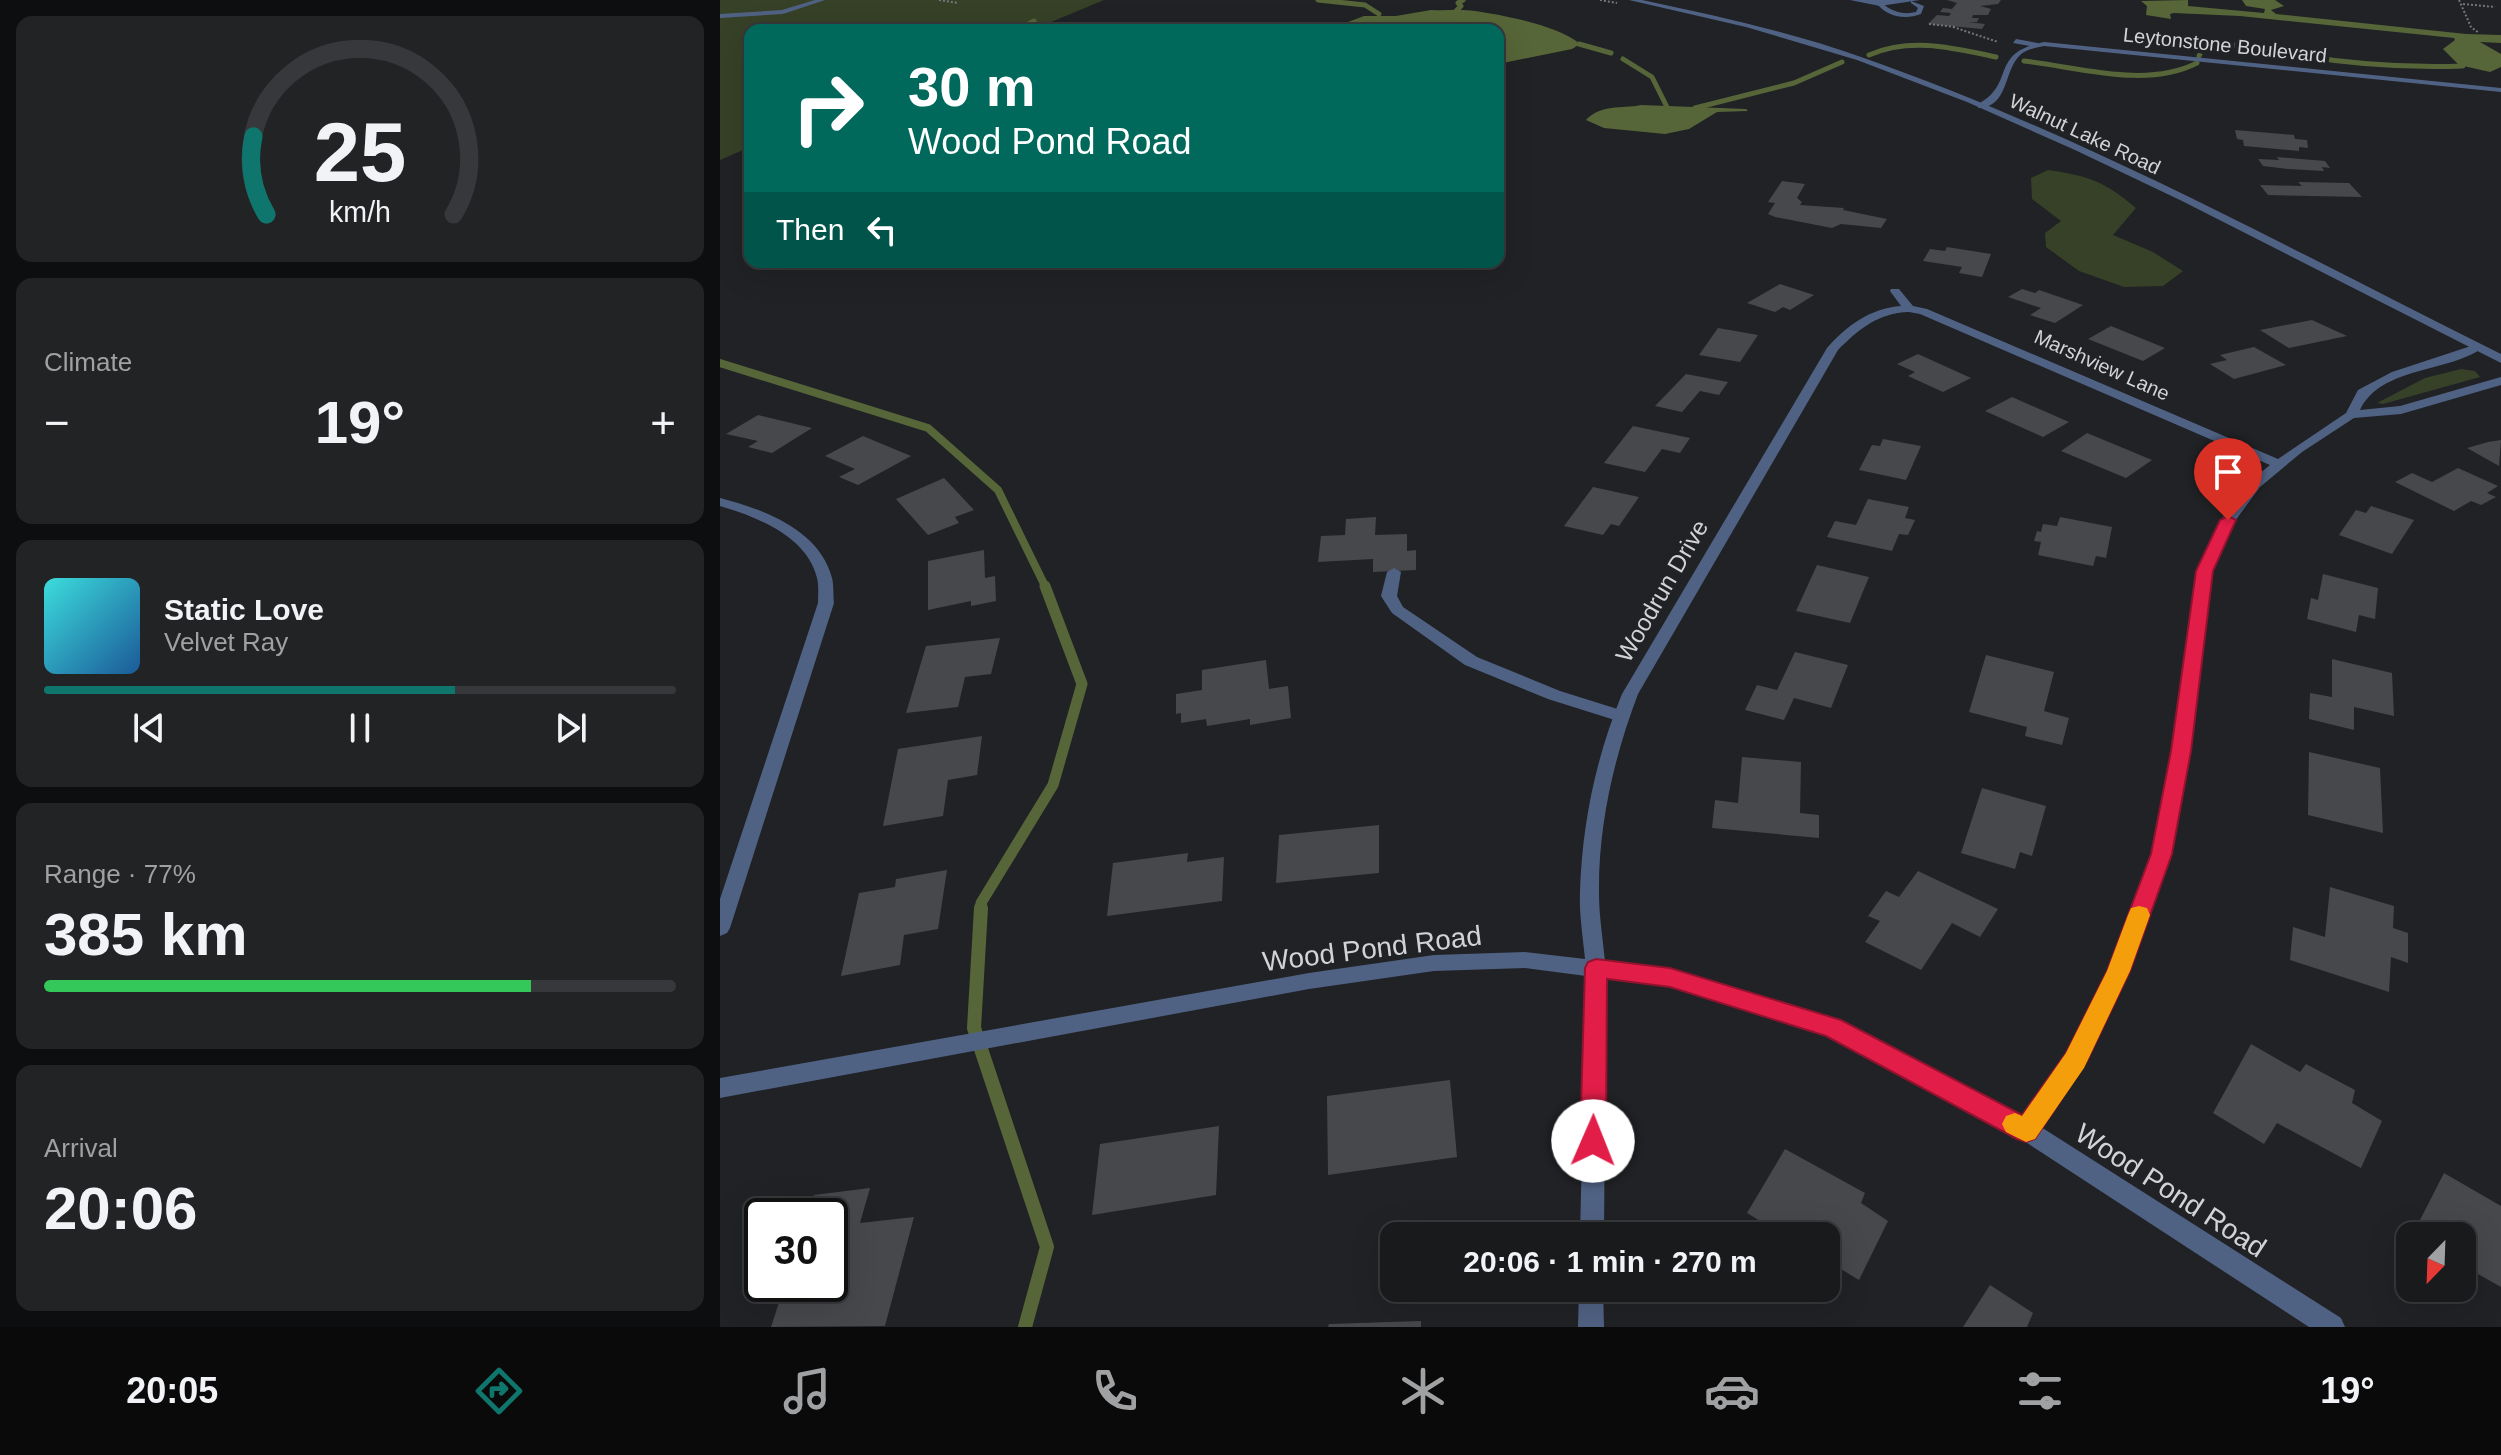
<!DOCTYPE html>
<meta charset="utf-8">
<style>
:root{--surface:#181a1c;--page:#212325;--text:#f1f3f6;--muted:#9fa1a3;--line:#36383b;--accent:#0f766e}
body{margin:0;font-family:Arial,sans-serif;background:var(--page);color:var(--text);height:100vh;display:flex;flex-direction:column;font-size:30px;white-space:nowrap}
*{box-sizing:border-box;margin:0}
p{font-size:26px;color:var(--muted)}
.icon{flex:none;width:44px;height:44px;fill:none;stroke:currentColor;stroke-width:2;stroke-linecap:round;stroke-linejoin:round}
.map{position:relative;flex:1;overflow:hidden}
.details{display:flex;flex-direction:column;gap:16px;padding:16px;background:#0d0e0f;width:720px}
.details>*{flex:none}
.banner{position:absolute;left:24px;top:24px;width:760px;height:244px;border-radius:16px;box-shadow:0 8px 32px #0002,0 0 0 2px var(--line);background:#00695c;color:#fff;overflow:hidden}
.needle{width:52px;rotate:203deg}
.fabs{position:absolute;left:1676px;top:1222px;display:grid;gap:16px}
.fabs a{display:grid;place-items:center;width:80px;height:80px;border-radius:16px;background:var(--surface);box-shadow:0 8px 32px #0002,0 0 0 2px var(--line);font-size:40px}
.speed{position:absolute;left:24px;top:1198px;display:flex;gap:16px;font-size:40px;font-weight:700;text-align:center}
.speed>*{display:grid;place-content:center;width:104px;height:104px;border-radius:50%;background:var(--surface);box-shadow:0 8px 32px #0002,0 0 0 2px var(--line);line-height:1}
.speed .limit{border:4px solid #111;border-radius:12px;background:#fff;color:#111}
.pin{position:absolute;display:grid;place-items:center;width:68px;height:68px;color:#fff;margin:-82px -34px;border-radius:50% 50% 50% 0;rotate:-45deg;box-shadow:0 0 8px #0007}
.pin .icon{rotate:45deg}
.me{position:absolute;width:88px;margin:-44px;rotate:1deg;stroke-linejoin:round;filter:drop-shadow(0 0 6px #0008)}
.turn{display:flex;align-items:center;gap:28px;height:168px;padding:0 32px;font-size:36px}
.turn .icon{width:104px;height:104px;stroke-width:2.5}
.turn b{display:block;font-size:56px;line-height:68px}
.then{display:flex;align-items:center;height:76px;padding:0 32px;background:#0003;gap:16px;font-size:30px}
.big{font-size:60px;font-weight:700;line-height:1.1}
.details .tile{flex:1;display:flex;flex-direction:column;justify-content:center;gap:12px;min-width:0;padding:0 28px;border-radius:16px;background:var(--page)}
.details .dial{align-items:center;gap:0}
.dial svg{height:208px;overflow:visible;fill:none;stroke:var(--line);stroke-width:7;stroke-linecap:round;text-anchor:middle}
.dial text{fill:var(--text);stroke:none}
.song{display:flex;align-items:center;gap:24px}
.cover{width:96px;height:96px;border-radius:12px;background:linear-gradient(135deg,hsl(180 70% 55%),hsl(210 70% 35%))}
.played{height:8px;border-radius:4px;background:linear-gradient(90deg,var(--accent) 65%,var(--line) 65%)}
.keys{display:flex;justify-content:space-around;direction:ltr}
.heat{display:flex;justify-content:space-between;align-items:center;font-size:44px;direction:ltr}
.charge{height:12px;border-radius:6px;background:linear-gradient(90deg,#34c759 77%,var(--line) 0)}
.trip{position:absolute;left:660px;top:1222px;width:460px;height:80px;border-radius:16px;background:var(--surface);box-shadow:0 8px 32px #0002,0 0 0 2px var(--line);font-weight:700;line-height:80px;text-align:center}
.dock{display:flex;height:128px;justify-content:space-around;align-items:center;background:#0a0a0b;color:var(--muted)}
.dock .icon{width:56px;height:56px}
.dock .selected{color:var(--accent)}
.dock b{font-size:36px;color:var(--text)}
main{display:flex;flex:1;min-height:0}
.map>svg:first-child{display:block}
</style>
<main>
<section class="details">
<div class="tile dial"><svg viewBox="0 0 100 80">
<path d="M14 69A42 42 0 1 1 86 69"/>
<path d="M14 69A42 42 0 0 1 9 39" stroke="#0f766e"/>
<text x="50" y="56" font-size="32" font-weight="700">25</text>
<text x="50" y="72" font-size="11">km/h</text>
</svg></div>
<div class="tile"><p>Climate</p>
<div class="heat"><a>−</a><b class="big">19°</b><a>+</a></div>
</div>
<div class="tile">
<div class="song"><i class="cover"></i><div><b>Static Love</b><p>Velvet Ray</p></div></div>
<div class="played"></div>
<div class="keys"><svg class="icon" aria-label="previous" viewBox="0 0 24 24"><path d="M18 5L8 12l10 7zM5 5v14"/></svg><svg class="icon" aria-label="pause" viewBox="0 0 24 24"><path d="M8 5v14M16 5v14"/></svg><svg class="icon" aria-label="next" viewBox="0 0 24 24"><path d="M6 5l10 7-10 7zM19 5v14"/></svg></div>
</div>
<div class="tile"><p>Range · 77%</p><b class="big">385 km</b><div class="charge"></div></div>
<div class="tile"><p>Arrival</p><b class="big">20:06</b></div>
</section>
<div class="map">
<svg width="1781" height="1327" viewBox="0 0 1781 1327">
<rect width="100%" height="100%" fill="#202225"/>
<g fill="#374127">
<polygon points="0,0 384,0 312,30 30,30 30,147 0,160"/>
<path d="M1328 170C1369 176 1384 181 1416 208L1393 235 1433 252 1463 271 1443 286 1404 287 1359 271 1326 247 1325 233 1341 221 1312 199 1311 178Z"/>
<polygon points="1741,369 1755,371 1760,377 1663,404 1657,403 1705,378"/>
</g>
<g fill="#566638">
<polygon points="1468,0 1468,6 1544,13 1545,9 1526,6 1522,0 1555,0 1564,6 1551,10 1556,14 1746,34 1781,35 1781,43 1760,42 1781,54 1781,67 1770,72 1739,65 1723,49 1735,40 1734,38 1520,16 1454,13 1450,14 1451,19 1426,15 1427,6 1421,1"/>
<path d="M711 10C725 11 741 9 755 11 782 15 838 25 860 44L852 49 778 64V30H607L644 16H676Z"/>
<path d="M921 105 1026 109 1028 111 997 112 969 129 945 134 884 128 866 120C881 104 901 109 921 105Z"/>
</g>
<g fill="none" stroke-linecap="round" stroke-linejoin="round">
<g stroke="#566638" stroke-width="5">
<polyline points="598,0 645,5 659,14"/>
<polyline points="735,12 741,6 738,3 743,0"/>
<polyline points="297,30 314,21"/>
<polyline points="859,44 891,53"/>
<path d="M1149 55C1191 37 1233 48 1276 57"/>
<path d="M1479 56 1485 44C1521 44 1542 49 1577 55 1631 64 1688 68 1743 66"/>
<polyline points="903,59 932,77 947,107"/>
<path d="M1304 61C1358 67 1426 89 1477 63"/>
<polyline points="975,108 1074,83 1122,62"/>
</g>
<polyline stroke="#566638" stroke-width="8" points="0,363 208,428 278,490 326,588"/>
<polyline stroke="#566638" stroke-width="11" points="261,910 261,903 333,785 362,684 325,586"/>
<polyline stroke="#566638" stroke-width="14" points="261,908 254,1028 327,1247 305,1327"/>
</g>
<g fill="#46484c">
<polygon points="1227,0 1281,0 1278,4 1260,6 1271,9 1268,15 1253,15 1252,18 1259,18 1257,22 1248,22 1265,24 1262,29 1208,24 1217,15 1229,16 1231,13 1220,12 1223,8 1232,9 1237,3"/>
<polygon points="1515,130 1574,135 1575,139 1587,140 1588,148 1579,147 1579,151 1524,146 1523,140 1517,139"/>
<polygon points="1557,157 1605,161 1610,168 1602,167 1604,171 1568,169 1543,166 1538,159 1559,160"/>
<polygon points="1062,181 1085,184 1077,198 1082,202 1080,205 1124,208 1123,210 1167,219 1161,228 1121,224 1112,228 1055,217 1048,214 1055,203 1048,202"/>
<polygon points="1578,182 1629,183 1642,197 1548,195 1540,185 1582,186"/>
<polygon points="1227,247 1271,254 1262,277 1239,273 1242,267 1203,261 1210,249 1225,251"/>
<polygon points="1060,284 1094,295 1070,310 1063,307 1055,312 1027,303"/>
<polygon points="1302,289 1315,293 1319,290 1363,305 1335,323 1310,315 1321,308 1288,297"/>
<polygon points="1592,320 1627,336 1569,348 1540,330"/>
<polygon points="1391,326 1445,348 1423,361 1368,339"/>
<polygon points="998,328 1038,335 1020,362 979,355"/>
<polygon points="1534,347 1566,365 1514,379 1490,364 1507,360 1500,355"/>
<polygon points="1198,354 1251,378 1223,392 1188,376 1195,372 1177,364"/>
<polygon points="966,374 1008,382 999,395 980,391 962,412 935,406"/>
<polygon points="1292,397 1349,422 1323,437 1265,411"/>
<polygon points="38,415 92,428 52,453 28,447 38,441 6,434"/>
<polygon points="913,426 970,438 960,453 942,449 925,472 884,463"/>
<polygon points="1367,433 1432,460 1406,478 1341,451"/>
<polygon points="143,436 191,456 138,485 119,477 135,469 105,456"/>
<polygon points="1163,439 1201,446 1186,480 1139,470 1152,445 1160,446"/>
<polygon points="1781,440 1779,466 1747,448 1768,442"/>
<polygon points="1738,468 1778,486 1767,493 1776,497 1761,505 1751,501 1734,511 1675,482 1692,473 1712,482"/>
<polygon points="224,478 254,510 235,517 239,523 208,535 176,499"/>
<polygon points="873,487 919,497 899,526 891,524 883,535 844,526"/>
<polygon points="1148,499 1189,507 1185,518 1195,520 1188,535 1179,534 1172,551 1107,537 1115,521 1136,525"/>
<polygon points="1651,506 1694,520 1672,554 1619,535 1636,510 1646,513"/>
<polygon points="656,517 655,535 687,534 687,551 696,550 696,570 653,572 653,559 598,562 601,536 625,535 626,519"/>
<polygon points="1340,517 1392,527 1386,558 1376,556 1373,566 1318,555 1321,542 1314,541 1317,531 1321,532 1323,524 1337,526"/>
<polygon points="264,550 265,578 275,576 276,601 251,606 251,601 208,610 208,561"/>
<polygon points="1097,565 1149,577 1130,623 1076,611"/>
<polygon points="1603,574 1658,588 1655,619 1639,615 1636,632 1587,619 1591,598 1598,600"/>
<polygon points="280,638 271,674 245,677 238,707 186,713 206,646"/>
<polygon points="1075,652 1128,665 1111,708 1074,698 1064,720 1025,710 1037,685 1057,690"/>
<polygon points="1266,655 1334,672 1324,711 1349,718 1342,745 1305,736 1307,727 1249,712"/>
<polygon points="1612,659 1672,673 1674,716 1634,707 1634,730 1589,719 1590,693 1612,697"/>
<polygon points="546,660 549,689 568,686 571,718 530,725 530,719 487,726 486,719 461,723 461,713 456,714 456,694 482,690 482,670"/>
<polygon points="262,736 257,775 228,780 223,816 163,826 178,749"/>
<polygon points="1589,752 1660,768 1663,833 1588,815"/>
<polygon points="1022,757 1081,762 1080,813 1099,815 1099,838 992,828 995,800 1018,803"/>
<polygon points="1262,788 1326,806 1312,856 1300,852 1295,869 1241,853"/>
<polygon points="659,825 659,873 556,883 559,835"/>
<polygon points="468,853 467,862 504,857 502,901 387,916 393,863"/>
<polygon points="227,870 218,929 184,935 180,965 121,976 139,893 175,887 176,879"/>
<polygon points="1198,871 1278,909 1260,937 1232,923 1201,970 1145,942 1160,921 1148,916 1166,891 1179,897"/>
<polygon points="1610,887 1674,906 1673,928 1688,933 1688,963 1671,957 1669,992 1570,960 1573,927 1605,937"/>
<polygon points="1531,1044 1580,1072 1586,1064 1635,1090 1632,1103 1662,1121 1641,1168 1557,1123 1544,1144 1493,1113"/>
<polygon points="730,1080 737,1157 608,1175 607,1096"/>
<polygon points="499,1126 496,1195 372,1215 380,1144"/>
<polygon points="1065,1149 1145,1193 1141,1203 1168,1221 1139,1280 1106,1260 1106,1236 1065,1236 1027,1213"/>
<polygon points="1724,1173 1781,1206 1781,1287 1742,1265 1742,1236 1721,1236 1699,1222"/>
<polygon points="150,1188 140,1223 194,1217 165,1326 51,1327 65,1284 110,1284 110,1216 87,1216 94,1195"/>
<polygon points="1270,1285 1313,1313 1307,1327 1243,1327"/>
<polygon points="701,1321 701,1327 608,1327 609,1324"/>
</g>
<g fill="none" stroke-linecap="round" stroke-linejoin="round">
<g stroke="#757679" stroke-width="2" stroke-dasharray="2 2" stroke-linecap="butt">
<polyline points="219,0 238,3"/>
<polyline points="880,0 897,3"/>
<polyline points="1739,0 1751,27 1759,33"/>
<polyline points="1743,4 1775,7"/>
<polyline points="1209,24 1235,27"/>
<polyline points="1233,27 1278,42"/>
</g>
<g fill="#506284" fill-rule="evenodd">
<polygon points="95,0 105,0 63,14 0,18 0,14 62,10"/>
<path d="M1191 1 1204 6 1201 14C1185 20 1168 17 1157 4L1162 3C1172 12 1184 15 1196 12L1198 8 1191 3Z"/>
<polygon points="1296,39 1318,43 1319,45 1315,47 1293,43"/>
<polygon points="674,568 681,572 677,596 683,607 757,657 840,691 907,712 909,716 907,720 901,722 828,699 745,665 672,613 661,596 667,572"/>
</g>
<g fill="#506284" fill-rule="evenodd">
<polygon points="1130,0 1200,0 1160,6"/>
<path d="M1324 42 1781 88V92L1324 46C1315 48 1307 49 1300 55 1283 72 1289 107 1258 108V104C1297 83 1268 53 1324 42Z"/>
<path d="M1171 289H1179L1193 306 1207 309 1558 459 1626 413 1638 390 1672 372 1754 345 1764 347C1729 373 1661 366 1640 410L1680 406 1781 377V385L1681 414 1634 418 1582 452 1540 487 1515 521 1492 571 1470 751 1451 854 1408 971 1366 1061 1321 1127 1621 1318 1625 1327H1589L1298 1137 1107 1035 950 986 886 978 884 1236H860L866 976 805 968 714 971 589 989 0 1098V1078L589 973 714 955 805 952 865 959C863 937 859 914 860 892 862 824 876 757 902 694L1107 348C1126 326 1151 308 1181 306L1170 291ZM1189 312 1200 314 1550 465 1530 481 1501 520 1478 571 1452 751 1433 854 1388 971 1347 1054 1302 1117 1120 1022 950 970 885 962C883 939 879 916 879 894 878 826 894 757 918 694L1118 350C1139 329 1158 313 1189 312Z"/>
<path d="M0 498C43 509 100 530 112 578 114 586 113 595 114 603L10 928 7 933 0 936V899L98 603C98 595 99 586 97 578 87 536 37 517 0 506Z"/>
<polygon points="859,1288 883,1288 884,1327 858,1327"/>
</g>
<path fill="#506284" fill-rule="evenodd" d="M909 0H922C997 16 1072 32 1144 58 1366 136 1572 250 1781 354V363L1462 201 1355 150 1247 102 1137 60 1026 27Z"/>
</g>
<polygon fill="#e11d48" stroke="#92132f" stroke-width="2" points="1508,516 1516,520 1493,571 1471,751 1452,854 1410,971 1367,1061 1315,1139 1306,1142 1297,1139 1106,1036 950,987 887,979 886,1141 882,1149 873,1152 864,1149 860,1141 865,968 868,962 876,959 950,968 1121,1020 1302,1115 1346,1053 1387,971 1431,854 1451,751 1476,571 1500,520"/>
<polygon fill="#f59e0b" points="1419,906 1427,908 1430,915 1410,971 1364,1068 1315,1139 1306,1142 1286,1132 1282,1124 1286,1116 1295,1113 1302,1116 1346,1053 1387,971 1408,915 1411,908"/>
<g text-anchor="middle" stroke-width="8" stroke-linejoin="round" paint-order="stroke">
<g font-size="20" fill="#d2d3d5" stroke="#202225">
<text transform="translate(1505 45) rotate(6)" y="7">Leytonstone Boulevard</text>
<text transform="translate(1365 134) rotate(25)" y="7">Walnut Lake Road</text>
<text transform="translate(1382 365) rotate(24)" y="7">Marshview Lane</text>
</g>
<g font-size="24" fill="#d2d3d5" stroke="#202225">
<text transform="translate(942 591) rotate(-60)" y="8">Woodrun Drive</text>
</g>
<g font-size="28" fill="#d2d3d5" stroke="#202225">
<text transform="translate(652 948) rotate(-7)" y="10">Wood Pond Road</text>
<text transform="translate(1451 1190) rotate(33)" y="10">Wood Pond Road</text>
</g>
</g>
</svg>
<div class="fabs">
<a><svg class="needle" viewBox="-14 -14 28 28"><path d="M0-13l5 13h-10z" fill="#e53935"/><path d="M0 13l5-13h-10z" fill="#9fa1a3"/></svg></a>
</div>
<div class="speed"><div class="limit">30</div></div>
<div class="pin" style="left:1508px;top:520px;background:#d93025"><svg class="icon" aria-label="arrive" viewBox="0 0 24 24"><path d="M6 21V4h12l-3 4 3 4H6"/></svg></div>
<svg class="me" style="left:873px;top:1141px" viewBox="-20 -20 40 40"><circle r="19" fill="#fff"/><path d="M0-13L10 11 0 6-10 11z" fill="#e11d48"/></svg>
<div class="trip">20:06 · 1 min · 270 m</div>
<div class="banner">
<div class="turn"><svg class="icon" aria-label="right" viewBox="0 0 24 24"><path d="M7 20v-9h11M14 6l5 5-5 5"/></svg><div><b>30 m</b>Wood Pond Road</div></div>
<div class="then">Then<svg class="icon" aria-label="left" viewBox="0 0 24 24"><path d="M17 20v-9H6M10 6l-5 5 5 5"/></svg></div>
</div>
</div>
</main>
<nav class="dock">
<b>20:05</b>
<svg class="icon selected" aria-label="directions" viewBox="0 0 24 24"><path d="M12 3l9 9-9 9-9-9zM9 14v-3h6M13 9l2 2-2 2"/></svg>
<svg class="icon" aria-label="music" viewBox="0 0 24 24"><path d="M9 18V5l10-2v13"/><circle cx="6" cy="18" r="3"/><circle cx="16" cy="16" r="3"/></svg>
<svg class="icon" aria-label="phone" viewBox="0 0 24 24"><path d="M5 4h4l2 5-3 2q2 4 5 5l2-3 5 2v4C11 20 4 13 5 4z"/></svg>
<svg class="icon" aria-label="climate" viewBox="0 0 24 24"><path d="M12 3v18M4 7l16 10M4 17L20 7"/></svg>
<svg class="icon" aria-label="car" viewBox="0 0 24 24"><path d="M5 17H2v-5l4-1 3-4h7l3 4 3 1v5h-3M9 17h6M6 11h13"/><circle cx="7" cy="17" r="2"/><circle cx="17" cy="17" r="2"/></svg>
<svg class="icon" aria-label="filters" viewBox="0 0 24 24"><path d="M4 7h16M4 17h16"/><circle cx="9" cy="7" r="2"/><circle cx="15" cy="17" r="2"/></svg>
<b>19°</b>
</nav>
